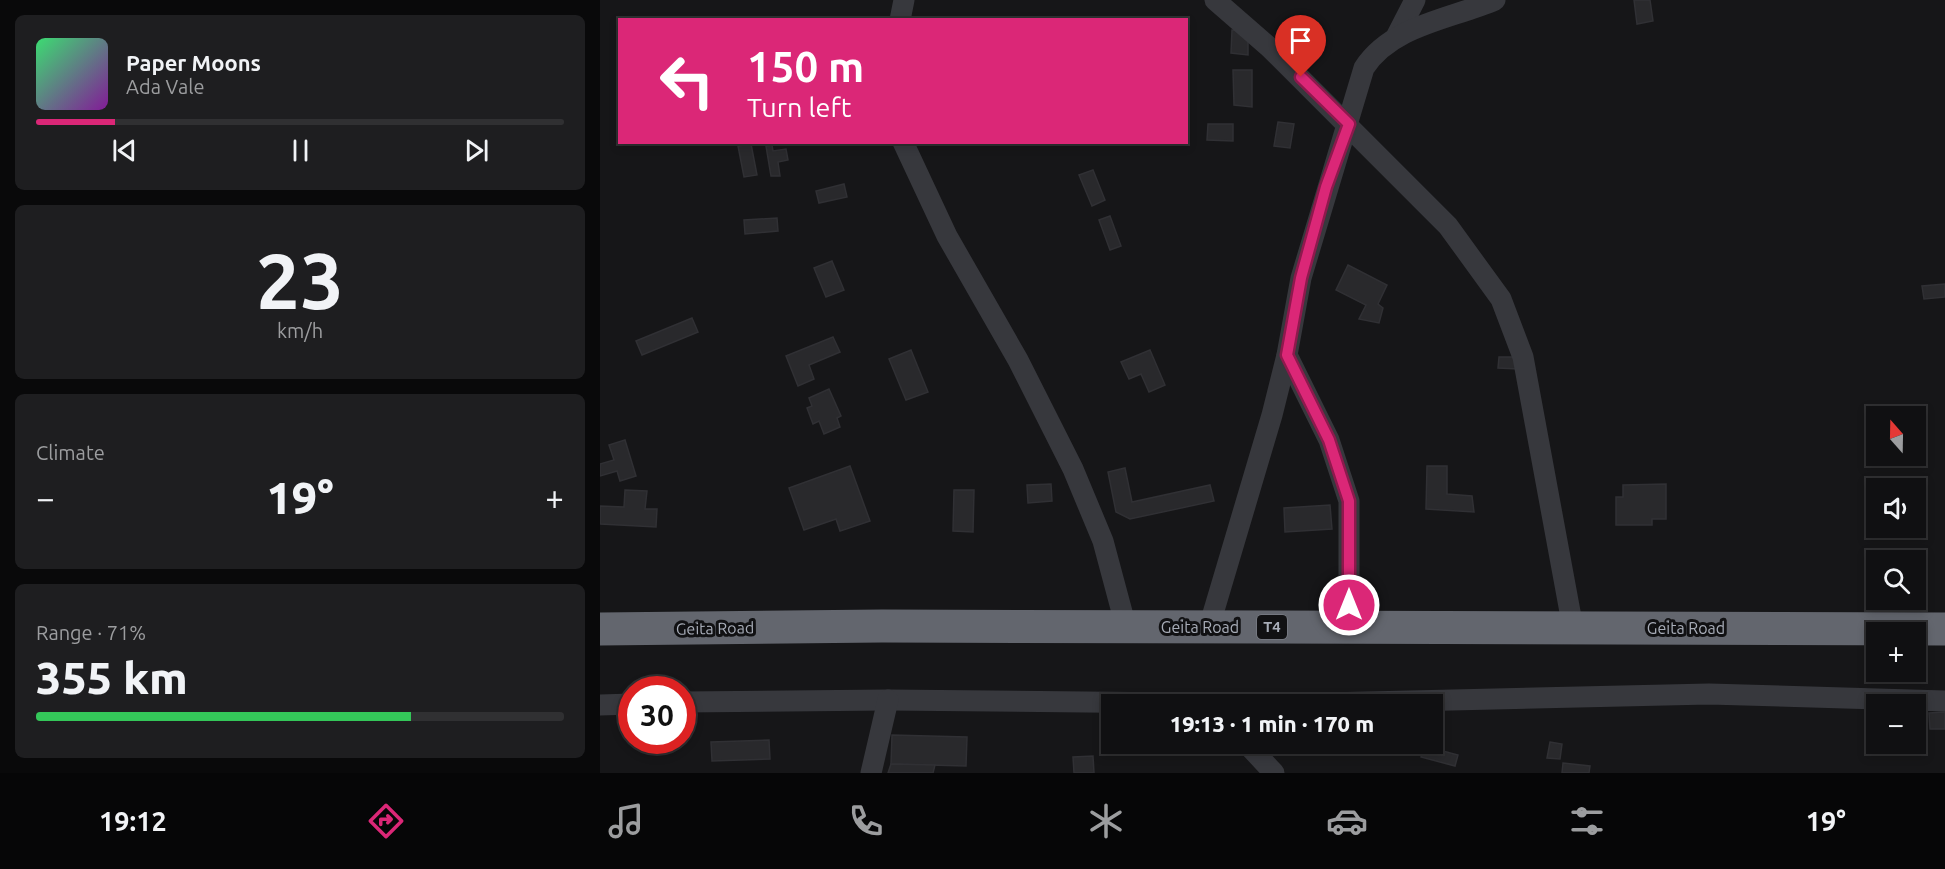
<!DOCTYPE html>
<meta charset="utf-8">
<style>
:root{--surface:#101012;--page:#1e1e20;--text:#f1f3f6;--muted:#9c9d9f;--line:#303032;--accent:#db2777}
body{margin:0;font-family:Ubuntu,sans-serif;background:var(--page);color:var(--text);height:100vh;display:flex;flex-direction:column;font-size:22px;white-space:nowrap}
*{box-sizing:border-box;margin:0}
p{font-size:20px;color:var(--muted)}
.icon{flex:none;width:33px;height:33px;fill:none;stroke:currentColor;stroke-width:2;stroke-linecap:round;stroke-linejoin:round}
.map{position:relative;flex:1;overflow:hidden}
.details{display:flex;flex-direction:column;gap:15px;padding:15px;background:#09090a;width:600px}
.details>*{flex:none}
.guide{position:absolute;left:18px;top:18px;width:570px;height:126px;border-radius:0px;box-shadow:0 3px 9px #0003,0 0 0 2px var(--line);background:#db2777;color:#fff;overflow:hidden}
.needle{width:39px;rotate:340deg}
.buttons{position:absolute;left:1266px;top:406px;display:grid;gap:12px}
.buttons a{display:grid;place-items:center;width:60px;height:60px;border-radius:0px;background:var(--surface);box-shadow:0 3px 9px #0003,0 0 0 2px var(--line);font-size:30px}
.speed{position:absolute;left:18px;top:676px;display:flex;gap:12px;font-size:30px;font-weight:700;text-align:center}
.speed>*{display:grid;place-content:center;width:78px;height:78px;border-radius:50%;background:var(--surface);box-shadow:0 3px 9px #0003,0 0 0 2px var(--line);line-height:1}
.speed .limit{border:9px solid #d22;background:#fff;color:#111}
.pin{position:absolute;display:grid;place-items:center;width:51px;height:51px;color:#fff;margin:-62px -26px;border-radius:50% 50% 50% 0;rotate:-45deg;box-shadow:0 0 6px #0007}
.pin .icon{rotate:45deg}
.me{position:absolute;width:66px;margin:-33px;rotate:0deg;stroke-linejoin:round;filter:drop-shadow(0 0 4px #0008)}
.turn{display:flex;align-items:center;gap:21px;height:126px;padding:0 30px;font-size:27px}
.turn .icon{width:78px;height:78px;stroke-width:2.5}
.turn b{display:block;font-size:42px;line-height:51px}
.big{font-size:45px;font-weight:800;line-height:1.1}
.details .card{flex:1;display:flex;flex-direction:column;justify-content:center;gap:9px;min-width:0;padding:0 21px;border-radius:9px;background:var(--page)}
.details .dial{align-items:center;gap:0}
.dial b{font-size:78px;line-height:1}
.song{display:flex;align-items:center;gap:18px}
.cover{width:72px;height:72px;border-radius:9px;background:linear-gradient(135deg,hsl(140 70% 55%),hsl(290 70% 35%))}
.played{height:6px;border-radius:3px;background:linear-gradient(90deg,var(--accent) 15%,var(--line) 15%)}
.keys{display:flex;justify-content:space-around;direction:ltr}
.heat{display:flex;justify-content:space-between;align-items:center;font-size:33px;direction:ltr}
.charge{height:9px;border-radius:4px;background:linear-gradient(90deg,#34c759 71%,var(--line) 0)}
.trip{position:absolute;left:501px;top:694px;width:342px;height:60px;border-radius:0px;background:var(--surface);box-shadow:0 3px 9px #0003,0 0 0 2px var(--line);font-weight:800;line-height:60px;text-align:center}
.tabs{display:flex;height:96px;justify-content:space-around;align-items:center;background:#060607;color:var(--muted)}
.tabs .icon{width:42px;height:42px}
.tabs .current{color:var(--accent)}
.tabs b{font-size:27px;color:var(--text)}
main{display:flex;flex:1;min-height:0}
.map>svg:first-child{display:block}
</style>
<main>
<section class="details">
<div class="card">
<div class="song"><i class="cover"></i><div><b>Paper Moons</b><p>Ada Vale</p></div></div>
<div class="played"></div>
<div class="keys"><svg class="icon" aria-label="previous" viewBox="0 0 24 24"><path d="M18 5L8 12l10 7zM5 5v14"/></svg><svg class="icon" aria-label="pause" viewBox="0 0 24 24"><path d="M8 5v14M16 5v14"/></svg><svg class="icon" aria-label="next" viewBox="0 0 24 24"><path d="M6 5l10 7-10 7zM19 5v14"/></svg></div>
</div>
<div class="card dial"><b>23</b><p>km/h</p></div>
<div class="card"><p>Climate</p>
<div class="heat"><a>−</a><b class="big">19°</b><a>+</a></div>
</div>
<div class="card"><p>Range · 71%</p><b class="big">355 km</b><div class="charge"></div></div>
</section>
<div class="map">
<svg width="1345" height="773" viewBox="0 0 1345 773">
<rect width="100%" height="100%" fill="#161618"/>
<g fill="#29292c" stroke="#303034" stroke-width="1.5">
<polygon points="1034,0 1050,0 1053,21 1037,24"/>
<polygon points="632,30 648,32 648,55 631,53"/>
<polygon points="633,70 652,70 652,107 634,105"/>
<polygon points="678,122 694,124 690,148 674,146"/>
<polygon points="608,124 633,124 633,141 607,140"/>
<polygon points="151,144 157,175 144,177 138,146"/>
<polygon points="172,145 173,151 186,149 188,160 178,162 180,176 171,176 166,146"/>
<polygon points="493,170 505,200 492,206 479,175"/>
<polygon points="244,184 247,197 219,203 216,191"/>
<polygon points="510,216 521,246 510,250 499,220"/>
<polygon points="177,218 178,231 145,234 144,220"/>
<polygon points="232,261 244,290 226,297 214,268"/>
<polygon points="748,265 787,285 778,304 783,308 779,323 759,319 766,305 736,290"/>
<polygon points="1345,284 1345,297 1324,299 1322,286"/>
<polygon points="92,318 98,332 42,355 36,341"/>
<polygon points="233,337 240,352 209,365 214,379 198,386 186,356"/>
<polygon points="311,350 328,392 306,400 289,359"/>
<polygon points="550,350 565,385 549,392 541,374 529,379 521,362"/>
<polygon points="899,357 925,357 919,369 898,368"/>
<polygon points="229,389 241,416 237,418 240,427 224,434 219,421 213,424 207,408 212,406 209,398"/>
<polygon points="25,440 36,476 20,481 17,471 0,476 0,464 14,460 9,445"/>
<polygon points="250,466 270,521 240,531 236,519 204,530 189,488"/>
<polygon points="827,466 847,466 847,494 872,496 874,512 826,509"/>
<polygon points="525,468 532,502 610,485 614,501 530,519 516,512 508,472"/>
<polygon points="451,484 452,501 428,503 427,485"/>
<polygon points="1066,484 1066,519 1052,519 1052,525 1016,525 1016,497 1023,497 1023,485"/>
<polygon points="25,490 47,491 45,509 57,509 56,527 0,524 0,506 24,507"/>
<polygon points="354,490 374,490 373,532 353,531"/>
<polygon points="730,505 732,529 685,532 684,508"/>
<polygon points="1345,712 1345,729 1330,729 1329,713"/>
<polygon points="292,735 367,737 366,766 291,764"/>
<polygon points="169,740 170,759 112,761 111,742"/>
<polygon points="950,742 962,744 960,759 947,758"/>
<polygon points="824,746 858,755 855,766 821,757"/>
<polygon points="493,756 494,773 474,773 473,757"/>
<polygon points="963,763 990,766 989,773 962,773"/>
<polygon points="291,764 335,765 333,773 288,773"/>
</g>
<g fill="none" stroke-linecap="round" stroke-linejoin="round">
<g stroke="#37383d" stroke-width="21">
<polyline points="615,0 669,47 848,226 901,299 923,357 973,628"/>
<polyline points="300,20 304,0"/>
<polyline points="796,37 815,0"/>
<polyline points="303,142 347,236 418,360 473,469 503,541 526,627"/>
<polyline points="687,355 729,440 749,501 749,628"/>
<path d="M609 627 672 415 687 355 701 278 764 68C792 25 851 19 895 0"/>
<polyline points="82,702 288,700 683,704 1109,694 1345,701"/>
<polyline points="0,705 32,704"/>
<polyline points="647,744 674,773"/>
<polyline points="271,773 288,700"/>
</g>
<polyline stroke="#63666e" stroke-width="33" points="0,629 282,626 1345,629"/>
</g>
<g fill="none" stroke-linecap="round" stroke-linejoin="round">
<g stroke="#8e194d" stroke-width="15">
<polyline id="route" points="701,77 749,124 726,187 701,278 687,355 729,440 749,501 749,605"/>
</g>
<use href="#route" stroke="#db2777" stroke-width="10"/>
</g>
<g text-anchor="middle" stroke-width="6" stroke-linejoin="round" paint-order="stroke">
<rect fill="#111113" stroke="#7b7e86" stroke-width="1.5" x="657" y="615" width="30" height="24" rx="4.5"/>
<g font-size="15" font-weight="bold" fill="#a8adb8">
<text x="672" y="632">T4</text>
</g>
<g font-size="16" fill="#a8adb8" stroke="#111113">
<text x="600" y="633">Geita Road</text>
<text transform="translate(115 628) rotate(-1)" y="6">Geita Road</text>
<text x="1086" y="634">Geita Road</text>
</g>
</g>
</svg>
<div class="buttons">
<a><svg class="needle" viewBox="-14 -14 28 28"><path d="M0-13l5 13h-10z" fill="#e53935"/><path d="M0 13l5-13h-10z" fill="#9c9d9f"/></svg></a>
<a><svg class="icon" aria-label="sound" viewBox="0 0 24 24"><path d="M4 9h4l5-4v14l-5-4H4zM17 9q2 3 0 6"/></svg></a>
<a><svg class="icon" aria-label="search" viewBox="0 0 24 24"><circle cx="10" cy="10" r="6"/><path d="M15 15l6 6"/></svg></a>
<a>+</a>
<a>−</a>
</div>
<div class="speed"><div class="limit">30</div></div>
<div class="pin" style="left:701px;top:77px;background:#d93025"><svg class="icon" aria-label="arrive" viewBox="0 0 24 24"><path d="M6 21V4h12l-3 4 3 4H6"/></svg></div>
<svg class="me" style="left:749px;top:605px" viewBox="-20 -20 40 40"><circle r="17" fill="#db2777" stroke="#fff" stroke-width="3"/><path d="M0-11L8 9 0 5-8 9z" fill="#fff"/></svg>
<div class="trip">19:13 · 1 min · 170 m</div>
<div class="guide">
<div class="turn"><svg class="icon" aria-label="left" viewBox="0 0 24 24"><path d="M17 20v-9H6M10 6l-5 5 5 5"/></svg><div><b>150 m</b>Turn left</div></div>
</div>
</div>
</main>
<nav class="tabs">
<b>19:12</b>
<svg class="icon current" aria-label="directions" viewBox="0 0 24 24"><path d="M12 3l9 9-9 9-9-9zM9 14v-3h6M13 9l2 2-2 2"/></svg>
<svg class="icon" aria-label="music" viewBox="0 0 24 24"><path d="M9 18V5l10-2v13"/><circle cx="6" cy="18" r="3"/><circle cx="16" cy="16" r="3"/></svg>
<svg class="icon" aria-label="phone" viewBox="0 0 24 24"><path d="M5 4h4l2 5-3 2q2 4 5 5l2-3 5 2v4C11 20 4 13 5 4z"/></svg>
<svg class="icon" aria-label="climate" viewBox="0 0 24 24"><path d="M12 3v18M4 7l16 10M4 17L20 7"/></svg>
<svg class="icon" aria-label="car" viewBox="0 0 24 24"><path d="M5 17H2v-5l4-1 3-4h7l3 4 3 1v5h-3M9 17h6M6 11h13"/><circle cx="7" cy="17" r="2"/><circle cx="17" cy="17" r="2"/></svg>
<svg class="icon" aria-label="filters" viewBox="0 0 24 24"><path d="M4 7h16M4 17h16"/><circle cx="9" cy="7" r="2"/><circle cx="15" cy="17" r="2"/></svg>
<b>19°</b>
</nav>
